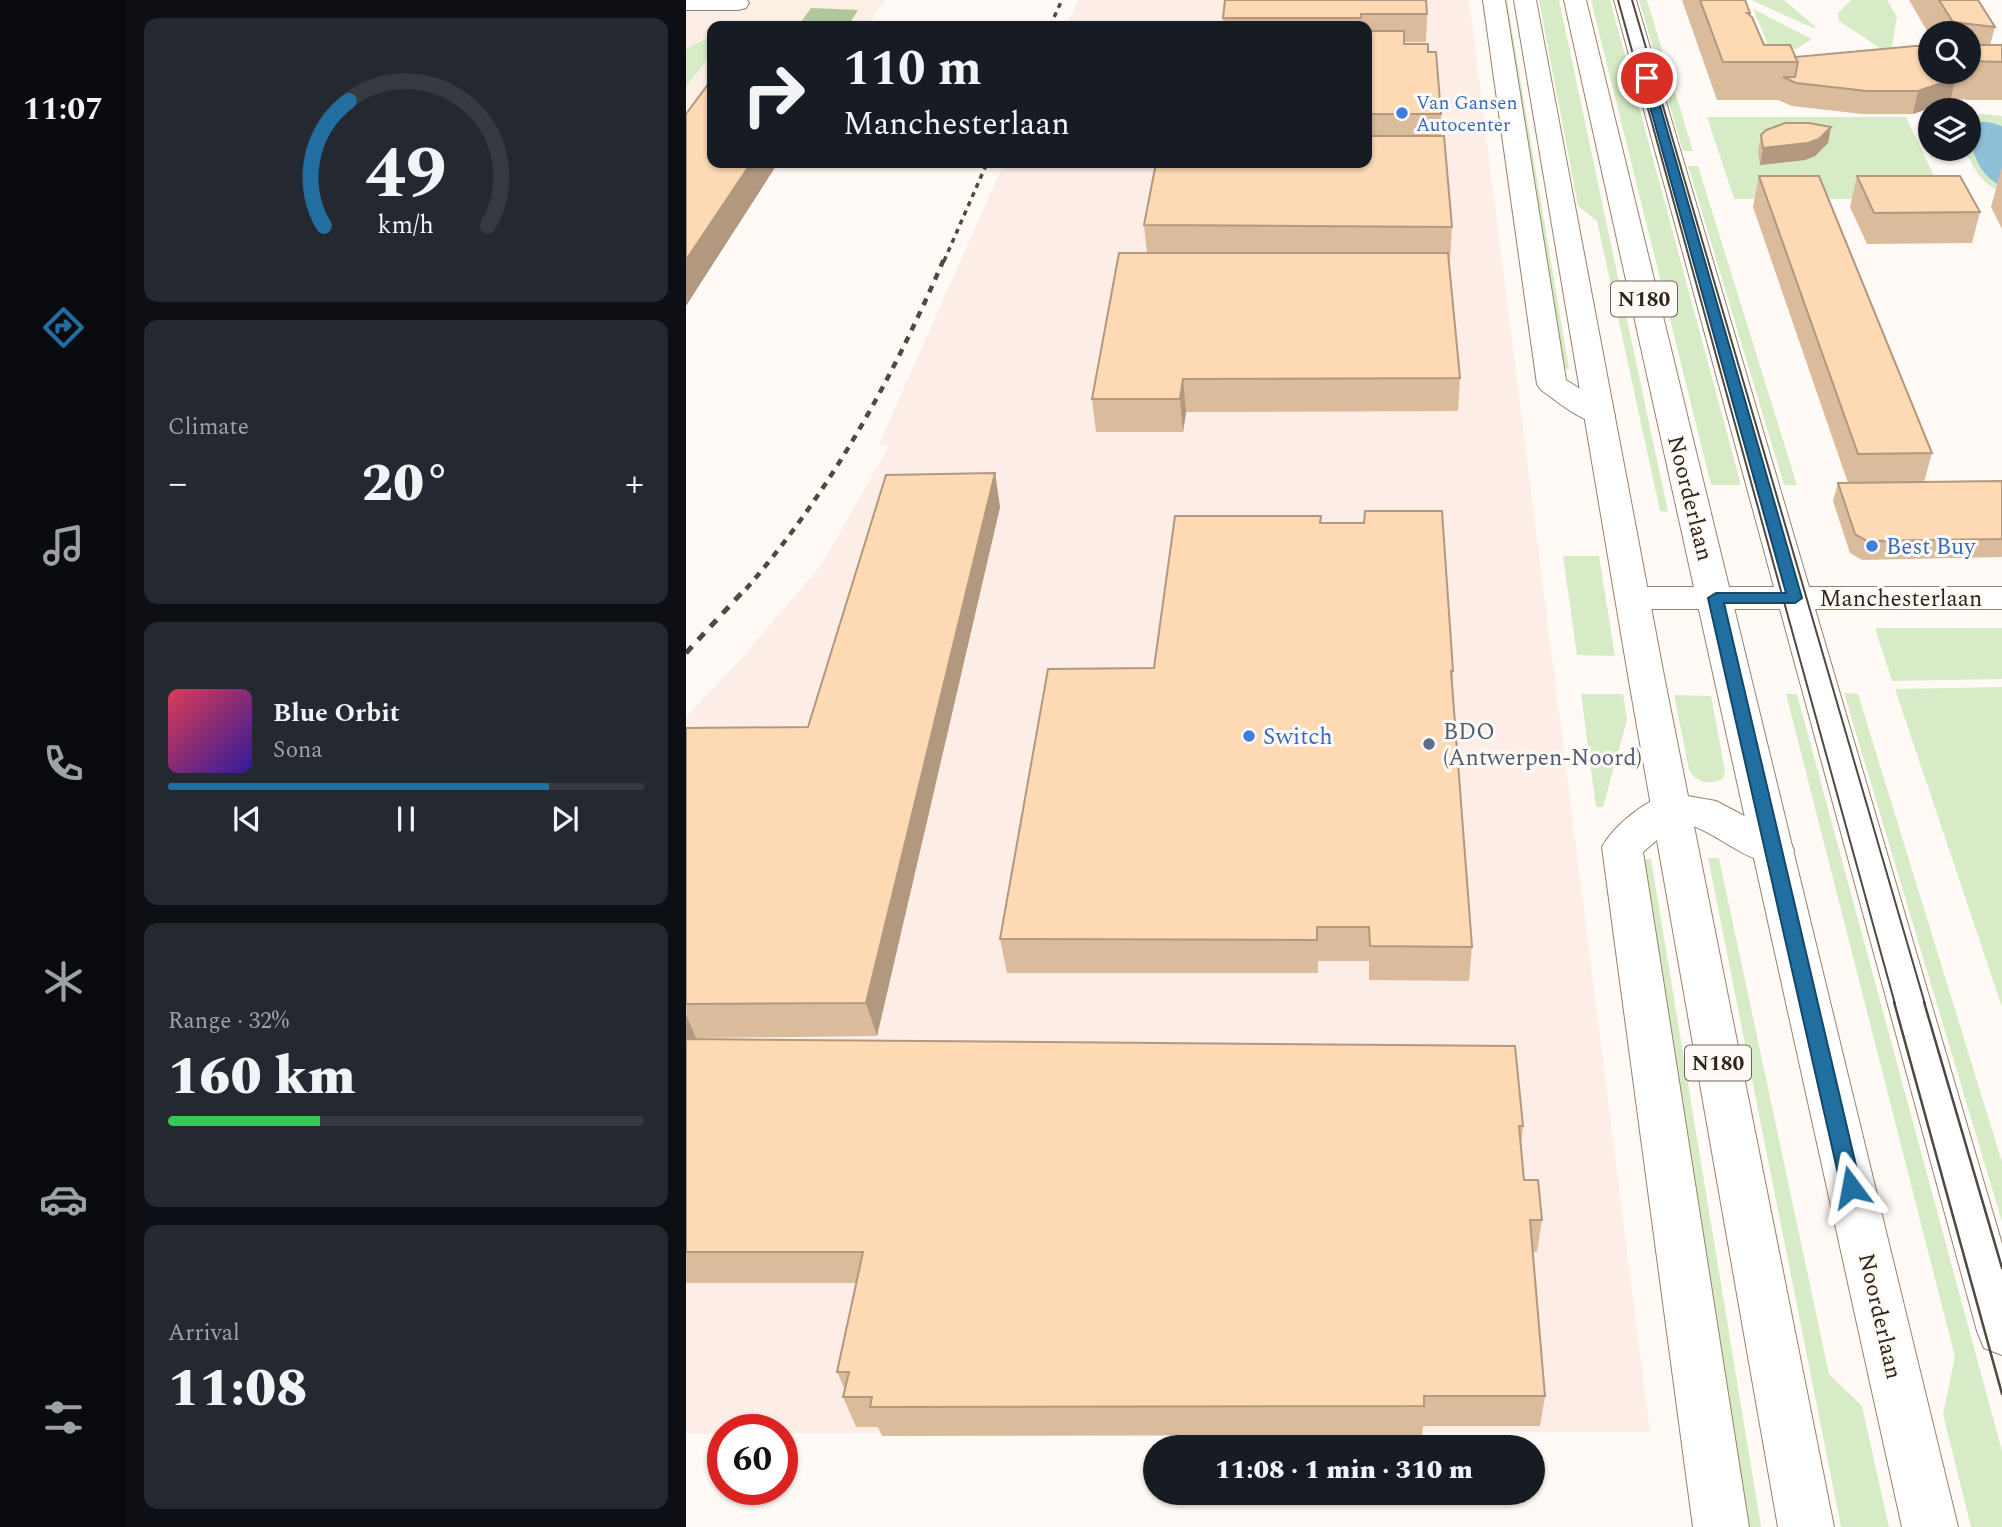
<!DOCTYPE html>
<meta charset="utf-8">
<style>
:root{--surface:#171b24;--page:#242831;--text:#f1f3f6;--muted:#9ea1a6;--line:#363941;--accent:#216ea0}
body{margin:0;font-family:Spectral,serif;background:var(--page);color:var(--text);height:100vh;display:flex;flex-direction:column;font-size:26px;white-space:nowrap}
*{box-sizing:border-box;margin:0}
p{font-size:23px;color:var(--muted)}
.icon{flex:none;width:38px;height:38px;fill:none;stroke:currentColor;stroke-width:2;stroke-linecap:round;stroke-linejoin:round}
.map{position:relative;flex:1;overflow:hidden}
.drawer{display:flex;flex-direction:column;gap:18px;padding:18px;background:#0d0f14;width:560px}
.drawer>*{flex:none}
.top-card{position:absolute;left:21px;top:21px;width:665px;height:147px;border-radius:14px;box-shadow:0 2px 5px #0004;background:#171b24;color:var(--text);overflow:hidden}
.buttons{position:absolute;left:1232px;top:21px;display:grid;gap:14px}
.buttons a{display:grid;place-items:center;width:63px;height:63px;border-radius:50%;background:var(--surface);box-shadow:0 2px 5px #0004;font-size:35px}
.speed{position:absolute;left:21px;top:1414px;display:flex;gap:14px;font-size:35px;font-weight:700;text-align:center}
.speed>*{display:grid;place-content:center;width:91px;height:91px;border-radius:50%;background:var(--surface);box-shadow:0 2px 5px #0004;line-height:1}
.speed .limit{border:10px solid #d22;background:#fff;color:#111}
.pin{position:absolute;display:grid;place-items:center;width:60px;height:60px;color:#fff;margin:-30px;border:4px solid #fff;border-radius:50%;box-shadow:0 2px 7px #0007}
.me{position:absolute;width:77px;margin:-38px;rotate:347deg;stroke-linejoin:round;filter:drop-shadow(0 0 5px #0008)}
.turn{display:flex;align-items:center;gap:24px;height:147px;padding:0 21px;font-size:32px}
.turn .icon{width:91px;height:91px;stroke-width:2.5}
.turn b{display:block;font-size:49px;line-height:60px}
.big{font-size:52px;font-weight:800;line-height:1.1}
.drawer .tile{flex:1;display:flex;flex-direction:column;justify-content:center;gap:10px;min-width:0;padding:0 24px;border-radius:14px;background:var(--page)}
.drawer .dial{align-items:center;gap:0}
.dial svg{height:182px;overflow:visible;fill:none;stroke:var(--line);stroke-width:7;stroke-linecap:round;text-anchor:middle}
.dial text{fill:var(--text);stroke:none}
.song{display:flex;align-items:center;gap:21px}
.cover{width:84px;height:84px;border-radius:10px;background:linear-gradient(135deg,hsl(350 70% 55%),hsl(250 70% 35%))}
.played{height:7px;border-radius:4px;background:linear-gradient(90deg,var(--accent) 80%,var(--line) 80%)}
.keys{display:flex;justify-content:space-around;direction:ltr}
.heat{display:flex;justify-content:space-between;align-items:center;font-size:38px;direction:ltr}
.charge{height:10px;border-radius:5px;background:linear-gradient(90deg,#34c759 32%,var(--line) 0)}
.trip{position:absolute;left:457px;top:1435px;width:402px;height:70px;border-radius:35px;background:var(--surface);box-shadow:0 2px 5px #0004;font-weight:800;line-height:70px;text-align:center}
main{display:flex;flex:1;min-height:0}
.tab-bar{display:flex;flex-direction:column;width:126px;justify-content:space-around;align-items:center;background:#090b0e;color:var(--muted)}
.tab-bar .icon{width:49px;height:49px}
.tab-bar .current{color:var(--accent)}
.tab-bar b{font-size:32px;color:var(--text)}
.map>svg:first-child{display:block}
</style>
<main>
<nav class="tab-bar">
<b>11:07</b>
<svg class="icon current" aria-label="directions" viewBox="0 0 24 24"><path d="M12 3l9 9-9 9-9-9zM9 14v-3h6M13 9l2 2-2 2"/></svg>
<svg class="icon" aria-label="music" viewBox="0 0 24 24"><path d="M9 18V5l10-2v13"/><circle cx="6" cy="18" r="3"/><circle cx="16" cy="16" r="3"/></svg>
<svg class="icon" aria-label="phone" viewBox="0 0 24 24"><path d="M5 4h4l2 5-3 2q2 4 5 5l2-3 5 2v4C11 20 4 13 5 4z"/></svg>
<svg class="icon" aria-label="climate" viewBox="0 0 24 24"><path d="M12 3v18M4 7l16 10M4 17L20 7"/></svg>
<svg class="icon" aria-label="car" viewBox="0 0 24 24"><path d="M5 17H2v-5l4-1 3-4h7l3 4 3 1v5h-3M9 17h6M6 11h13"/><circle cx="7" cy="17" r="2"/><circle cx="17" cy="17" r="2"/></svg>
<svg class="icon" aria-label="filters" viewBox="0 0 24 24"><path d="M4 7h16M4 17h16"/><circle cx="9" cy="7" r="2"/><circle cx="15" cy="17" r="2"/></svg>
</nav>
<section class="drawer">
<div class="tile dial"><svg viewBox="0 0 100 80">
<path d="M14 69A42 42 0 1 1 86 69"/>
<path d="M14 69A42 42 0 0 1 25 14" stroke="#216ea0"/>
<text x="50" y="56" font-size="32" font-weight="700">49</text>
<text x="50" y="72" font-size="11">km/h</text>
</svg></div>
<div class="tile"><p>Climate</p>
<div class="heat"><a>−</a><b class="big">20°</b><a>+</a></div>
</div>
<div class="tile">
<div class="song"><i class="cover"></i><div><b>Blue Orbit</b><p>Sona</p></div></div>
<div class="played"></div>
<div class="keys"><svg class="icon" aria-label="previous" viewBox="0 0 24 24"><path d="M18 5L8 12l10 7zM5 5v14"/></svg><svg class="icon" aria-label="pause" viewBox="0 0 24 24"><path d="M8 5v14M16 5v14"/></svg><svg class="icon" aria-label="next" viewBox="0 0 24 24"><path d="M6 5l10 7-10 7zM19 5v14"/></svg></div>
</div>
<div class="tile"><p>Range · 32%</p><b class="big">160 km</b><div class="charge"></div></div>
<div class="tile"><p>Arrival</p><b class="big">11:08</b></div>
</section>
<div class="map">
<svg width="1316" height="1527" viewBox="0 0 1316 1527">
<rect width="100%" height="100%" fill="#fffaf5"/>
<g fill="#fcf0e4">
<polygon points="63,0 199,0 181,26 49,26 50,24 26,26"/>
<polygon points="26,54 26,119 0,155 0,86"/>
</g>
<g fill="#fcede7">
<polygon points="0,0 68,0 49,26 26,26 26,54 0,86"/>
<polygon points="392,0 783,0 964,1432 96,1433 96,1430 37,1430 37,1434 0,1434 0,717 55,659 136,564 203,446 193,444 318,163 681,163 681,26 380,26"/>
</g>
<g fill="#d7ecc6">
<polygon points="815,0 821,0 883,369 872,368"/>
<polygon points="853,0 873,0 982,512 974,511 911,221 892,206"/>
<polygon points="905,0 924,0 1055,485 1025,485"/>
<polygon points="953,0 961,0 1007,151 997,151"/>
<polygon points="1065,0 1098,0 1131,28 1127,28"/>
<polygon points="1165,0 1201,0 1211,17 1205,52 1197,50 1153,21 1152,13"/>
<polygon points="1067,9 1126,39 1110,49 1084,49"/>
<polygon points="26,36 26,54 0,86 0,49"/>
<path d="M1297 114 1316 116V192C1294 184 1289 168 1278 149H1283V115Z"/>
<polygon points="1021,117 1220,117 1259,199 1048,199"/>
<polygon points="1002,166 1012,166 1111,485 1098,485"/>
<polygon points="877,556 913,556 929,656 891,655"/>
<polygon points="1189,628 1316,628 1316,679 1206,681"/>
<polygon points="1316,687 1316,1007 1209,689"/>
<polygon points="1158,693 1172,694 1316,1162 1316,1222"/>
<polygon points="895,694 937,694 941,720 917,807 910,807"/>
<polygon points="1100,694 1111,694 1316,1451 1316,1527 1285,1527 1257,1414 1269,1357"/>
<path d="M988 695 1025 696 1039 771 1037 779C1023 785 1012 784 1003 770Z"/>
<polygon points="1022,858 1033,858 1143,1374 1176,1406 1203,1527 1155,1527"/>
<polygon points="954,859 965,859 1075,1527 1059,1527"/>
</g>
<polygon fill="#b0c79c" points="125,8 172,10 162,26 112,26"/>
<path fill="#8ec0d9" d="M1283 122H1302L1316 126V186C1292 177 1283 146 1283 122Z"/>
<g fill="none" stroke-linecap="round" stroke-linejoin="round">
<g stroke="#98826c" stroke-width="2">
<g id="minor">
<polygon points="0,0 61,0 63,3 60,8 52,10 0,10"/>
<path d="M797 0H819L880 380 925 408 929 415 925 422C900 428 876 404 855 390L851 384Z"/>
<polygon points="928,0 950,0 1123,587 1316,587 1316,609 1129,609 1316,1244 1316,1355 1298,1348 1291,1331 1094,609 947,609 935,606 930,598 935,590 947,587 1088,587"/>
<path d="M984 793 1030 801 1102 839 1108 850 1102 861C1064 872 1030 827 992 822L957 852 1063 1527H1007L916 847C928 825 960 800 984 793Z"/>
</g>
</g>
<g stroke="#98826c" stroke-width="2">
<g id="major">
<polygon points="828,0 850,0 979,681 1148,1527 1092,1527 943,681"/>
<polygon points="878,0 900,0 1272,1527 1216,1527"/>
</g>
</g>
<use href="#minor" fill="#fff" fill-rule="evenodd"/>
<use href="#major" fill="#fff" fill-rule="evenodd"/>
<g stroke="#514940" stroke-width="2">
<polyline points="932,0 1209,1004"/>
<polyline points="946,0 1239,1004"/>
</g>
<g stroke="#514940" stroke-width="2.5">
<polyline points="1208,1002 1316,1394"/>
<polyline points="1238,1002 1316,1268"/>
</g>
<g stroke="#514940" stroke-width="3.5" stroke-dasharray="5 5" stroke-linecap="butt">
<polyline points="364,26 376,0"/>
<polyline points="258,261 301,163"/>
</g>
<path stroke="#514940" stroke-width="4.5" stroke-dasharray="7 7" stroke-linecap="butt" d="M60 589C146 490 206 379 258 259"/>
<polyline stroke="#514940" stroke-width="5" stroke-dasharray="9 9" stroke-linecap="butt" points="0,653 61,587"/>
</g>
<g fill="#dabb9b">
<polygon points="539,0 741,14 740,42 718,42 718,44 742,52 755,114 755,136 766,227 764,258 763,258 774,378 772,411 500,412 497,432 410,432 406,399 461,253 458,225 681,163 681,26 537,26 537,18"/>
<polygon points="996,0 1059,0 1064,13 1064,15 1078,45 1109,57 1244,72 1283,72 1283,33 1244,33 1244,36 1223,0 1292,0 1309,27 1304,45 1316,45 1316,100 1282,100 1265,98 1264,101 1227,114 1176,114 1106,106 1092,100 1031,100"/>
<polygon points="1145,127 1142,143 1129,156 1119,160 1074,165 1072,152 1075,135"/>
<polygon points="1316,167 1316,229 1305,207"/>
<polygon points="1073,176 1246,453 1238,482 1316,481 1316,557 1176,560 1164,553 1147,501 1152,483 1162,483 1067,207"/>
<polygon points="1171,176 1294,212 1286,243 1181,244 1164,207"/>
<polygon points="309,473 314,507 191,1036 10,1038 10,1040 837,1126 835,1144 838,1180 856,1220 851,1252 847,1252 859,1396 854,1426 737,1426 736,1435 196,1436 192,1427 170,1427 157,1397 159,1390 151,1372 170,1283 0,1283 0,728 122,727"/>
<polygon points="635,516 635,523 767,671 766,689 786,947 783,981 683,980 683,961 632,961 632,973 321,973 314,939 468,668"/>
</g>
<g fill="#b1987e">
<polygon points="1270,78 1264,101 1227,114 1232,91"/>
<polygon points="1145,127 1142,143 1129,156 1119,160 1074,165 1077,148"/>
<polygon points="65,163 92,163 0,306 0,260"/>
<polygon points="497,379 500,412 497,432 494,399"/>
<polygon points="309,473 314,507 191,1036 180,1003"/>
<polygon points="0,1015 10,1038 0,1071"/>
</g>
<g fill="#fdd9b4" stroke="#b1987e" stroke-width="2">
<polygon points="539,0 740,0 741,14 675,14 675,18 537,18"/>
<polygon points="1014,0 1059,0 1064,13 1061,13 1066,17 1078,45 1104,45 1112,62 1037,62"/>
<polygon points="1253,0 1292,0 1309,27 1267,22"/>
<polygon points="681,31 718,31 718,44 742,44 742,52 750,52 755,114 681,114"/>
<polygon points="1283,45 1316,45 1316,62 1283,61"/>
<polygon points="1229,46 1244,46 1244,72 1257,72 1258,74 1268,75 1270,78 1232,91 1181,91 1110,83 1097,77 1109,77 1112,62 1109,57"/>
<polygon points="26,79 26,163 65,163 0,260 0,114"/>
<polygon points="1099,123 1123,123 1145,127 1133,139 1122,143 1077,148 1075,135 1080,130"/>
<polygon points="681,136 758,136 766,227 458,225 470,163 681,163"/>
<polygon points="1073,176 1133,176 1246,453 1172,454"/>
<polygon points="1171,176 1274,176 1294,212 1188,213"/>
<polygon points="433,253 762,253 774,378 497,379 494,399 406,399"/>
<polygon points="309,473 180,1003 0,1004 0,728 122,727 200,475"/>
<polygon points="1316,481 1316,539 1181,541 1169,534 1152,483"/>
<polygon points="679,511 756,511 767,671 765,671 786,947 684,946 683,927 631,927 631,940 314,939 362,669 468,668 489,516 635,516 634,523 678,523"/>
<polygon points="0,1039 829,1046 837,1126 833,1126 838,1180 852,1180 856,1220 844,1220 859,1396 738,1396 738,1406 184,1407 186,1397 157,1397 163,1372 151,1372 177,1252 0,1252"/>
</g>
<polygon fill="#216ea0" stroke="#154868" stroke-width="2" points="961,75 966,78 1116,598 1109,603 1038,603 1175,1187 1172,1193 1165,1196 1158,1193 1155,1187 1022,598 1030,593 1100,593 956,78"/>
<g fill="#3f7fe0" stroke="#fffaf5" stroke-width="2.5">
<circle cx="716" cy="113" r="7"/>
<circle cx="1186" cy="546" r="7"/>
<circle cx="563" cy="736" r="7"/>
</g>
<circle fill="#5c6f8a" stroke="#fffaf5" stroke-width="2.5" cx="743" cy="744" r="7"/>
<g text-anchor="middle" stroke-width="6" stroke-linejoin="round" paint-order="stroke">
<g font-size="19" fill="#366cbe" stroke="#fffaf5" text-anchor="start">
<text x="730" y="109">Van Gansen<tspan x="730" dy="22">Autocenter</tspan></text>
</g>
<g fill="#fffaf5" stroke="#6d655d" stroke-width="2">
<rect x="925" y="281.5" width="66" height="35" rx="5"/>
<rect x="999" y="1045.5" width="66" height="35" rx="5"/>
</g>
<g font-size="21" font-weight="bold" fill="#2e251c">
<text x="958" y="306">N180</text>
<text x="1032" y="1070">N180</text>
</g>
<g font-size="23" fill="#2e251c" stroke="#fffaf5">
<text transform="translate(1005 498) rotate(76)" y="8">Noorderlaan</text>
<text x="1215" y="606">Manchesterlaan</text>
<text transform="translate(1195 1316) rotate(77)" y="8">Noorderlaan</text>
</g>
<g font-size="23" fill="#366cbe" stroke="#fffaf5" text-anchor="start">
<text x="1200" y="554">Best Buy</text>
<text x="577" y="744">Switch</text>
</g>
<g font-size="23" fill="#4e5e75" stroke="#fffaf5" text-anchor="start">
<text x="757" y="739">BDO<tspan x="757" dy="26">(Antwerpen-Noord)</tspan></text>
</g>
</g>
</svg>
<div class="buttons">
<a><svg class="icon" aria-label="search" viewBox="0 0 24 24"><circle cx="10" cy="10" r="6"/><path d="M15 15l6 6"/></svg></a>
<a><svg class="icon" aria-label="layers" viewBox="0 0 24 24"><path d="M12 4l9 5-9 5-9-5zM3 14l9 5 9-5"/></svg></a>
</div>
<div class="speed"><div class="limit">60</div></div>
<div class="pin" style="left:961px;top:78px;background:#d93025"><svg class="icon" aria-label="arrive" viewBox="0 0 24 24"><path d="M6 21V4h12l-3 4 3 4H6"/></svg></div>
<svg class="me" style="left:1165px;top:1187px" viewBox="-20 -20 40 40"><path d="M0-17L14 15 0 8-14 15z" fill="#216ea0" stroke="#fff" stroke-width="4"/></svg>
<div class="trip">11:08 · 1 min · 310 m</div>
<div class="top-card">
<div class="turn"><svg class="icon" aria-label="right" viewBox="0 0 24 24"><path d="M7 20v-9h11M14 6l5 5-5 5"/></svg><div><b>110 m</b>Manchesterlaan</div></div>
</div>
</div>
</main>
